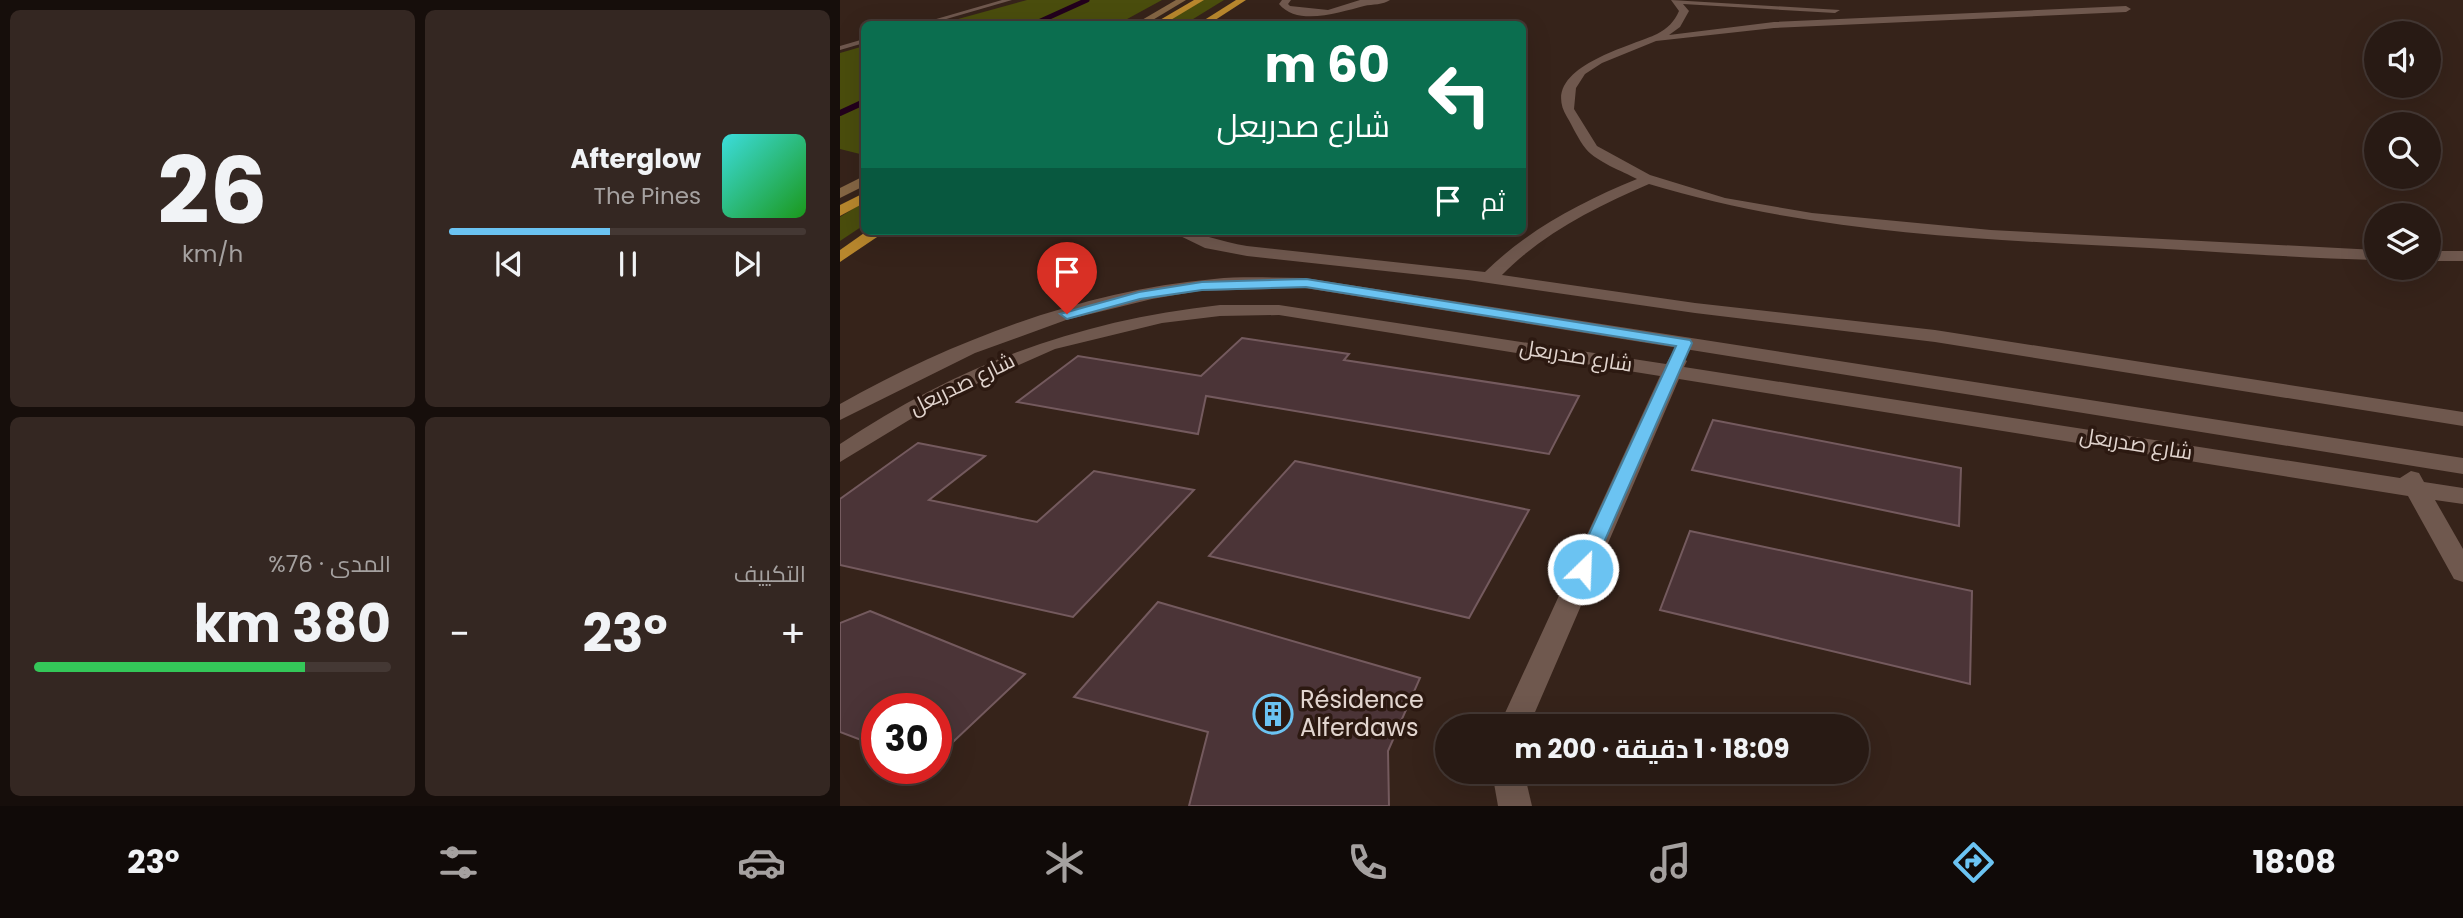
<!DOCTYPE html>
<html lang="ar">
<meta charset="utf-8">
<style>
:root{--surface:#281a14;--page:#342722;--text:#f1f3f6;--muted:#a5a1a0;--line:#443834;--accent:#6bc3f2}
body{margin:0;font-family:Poppins,Cairo,sans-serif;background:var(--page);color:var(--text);direction:rtl;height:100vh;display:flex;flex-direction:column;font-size:26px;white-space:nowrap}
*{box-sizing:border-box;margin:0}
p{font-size:23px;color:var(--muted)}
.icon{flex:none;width:38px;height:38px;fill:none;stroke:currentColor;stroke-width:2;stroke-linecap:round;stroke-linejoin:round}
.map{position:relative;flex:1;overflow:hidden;direction:ltr}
.side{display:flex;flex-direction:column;gap:10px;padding:10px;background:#160e0b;width:840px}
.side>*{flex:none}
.hud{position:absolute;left:21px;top:21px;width:665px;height:214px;border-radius:10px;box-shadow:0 7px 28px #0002,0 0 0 2px var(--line);direction:rtl;background:#0b6e4f;color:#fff;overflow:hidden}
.tools{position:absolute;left:1524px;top:21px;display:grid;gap:14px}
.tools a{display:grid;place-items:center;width:77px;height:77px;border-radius:50%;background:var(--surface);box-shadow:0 7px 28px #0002,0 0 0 2px var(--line);font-size:35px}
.speed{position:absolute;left:21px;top:693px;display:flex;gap:14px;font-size:35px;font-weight:700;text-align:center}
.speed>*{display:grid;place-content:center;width:91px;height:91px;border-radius:50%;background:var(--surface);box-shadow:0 7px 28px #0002,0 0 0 2px var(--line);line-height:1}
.speed .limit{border:10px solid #d22;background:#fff;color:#111}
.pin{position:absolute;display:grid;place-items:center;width:60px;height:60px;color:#fff;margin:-72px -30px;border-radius:50% 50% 50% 0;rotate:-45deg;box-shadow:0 0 7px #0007}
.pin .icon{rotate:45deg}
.me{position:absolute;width:77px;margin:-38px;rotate:24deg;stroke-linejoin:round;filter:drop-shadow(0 0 5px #0008)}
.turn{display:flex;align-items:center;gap:24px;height:147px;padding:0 21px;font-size:32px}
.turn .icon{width:91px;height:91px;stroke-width:2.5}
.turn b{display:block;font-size:49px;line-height:60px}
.then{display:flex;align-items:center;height:66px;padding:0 21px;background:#0003;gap:14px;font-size:26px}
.big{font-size:52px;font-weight:700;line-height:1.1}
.side .card{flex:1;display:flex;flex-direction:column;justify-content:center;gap:10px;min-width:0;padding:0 24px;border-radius:10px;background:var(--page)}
.side .dial{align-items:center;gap:0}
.dial b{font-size:91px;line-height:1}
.song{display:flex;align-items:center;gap:21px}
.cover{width:84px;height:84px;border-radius:10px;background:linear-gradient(135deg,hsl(180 70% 55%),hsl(120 70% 35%))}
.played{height:7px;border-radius:4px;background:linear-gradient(90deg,var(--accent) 45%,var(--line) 45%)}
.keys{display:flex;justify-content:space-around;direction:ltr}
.heat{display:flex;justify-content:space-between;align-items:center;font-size:38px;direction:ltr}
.charge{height:10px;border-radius:5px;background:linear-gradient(90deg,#34c759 76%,var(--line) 0)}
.side .tiles{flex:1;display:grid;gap:10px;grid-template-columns:repeat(2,1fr)}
.trip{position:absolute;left:595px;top:714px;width:434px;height:70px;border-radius:35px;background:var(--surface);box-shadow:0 7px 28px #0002,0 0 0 2px var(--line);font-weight:700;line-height:70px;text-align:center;direction:rtl}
.tab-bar{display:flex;height:112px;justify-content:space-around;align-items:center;background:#100a08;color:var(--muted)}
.tab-bar .icon{width:49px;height:49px}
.tab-bar .selected{color:var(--accent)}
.tab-bar b{font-size:32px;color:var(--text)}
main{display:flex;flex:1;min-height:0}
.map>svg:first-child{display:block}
</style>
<main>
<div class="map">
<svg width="1623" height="806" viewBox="0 0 1623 806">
<rect width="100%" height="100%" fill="#36231a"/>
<g fill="#4a4d0d">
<polygon points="187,0 322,0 278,24 100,24"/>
<polygon points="361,0 384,0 345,24 320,24"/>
<polygon points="24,46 24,155 0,149 0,53"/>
<polygon points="24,202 24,225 0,241 0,217"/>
</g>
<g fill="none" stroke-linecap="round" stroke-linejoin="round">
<polyline stroke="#22001c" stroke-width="5" points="194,24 247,0"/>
<polyline stroke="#22001c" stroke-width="6" points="0,113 24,102"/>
</g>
<g fill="#4b3437" stroke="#745a5e" stroke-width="2">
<polygon points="402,338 509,354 504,360 739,396 709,454 366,396 358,434 177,402 238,356 361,376"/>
<polygon points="873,420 1121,468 1119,526 852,470"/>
<polygon points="78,443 145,456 89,500 197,522 254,471 354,490 233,617 0,565 0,499"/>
<polygon points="455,461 689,510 629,618 369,556"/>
<polygon points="850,531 1132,591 1130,684 820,610"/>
<polygon points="318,602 580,678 548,751 549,806 349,806 368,732 234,697"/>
<polygon points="30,611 185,674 96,758 96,709 37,709 37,746 0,732 0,623"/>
</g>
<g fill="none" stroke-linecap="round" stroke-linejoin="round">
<g fill="#6f584e" fill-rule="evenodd">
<polygon points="162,0 172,0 89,24 79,24"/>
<polygon points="24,39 24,43 0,50 0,46"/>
</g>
<g fill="#6f584e" fill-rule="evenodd">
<path d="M442 0H451L448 4 450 6 488 10 520 0H550C543 5 533 4 524 6 500 12 458 27 439 4Z"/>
<path d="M831 0 1000 10 995 13 843 4 849 11 840 27 829 35 934 22 1286 6 1291 9 1286 12 934 28 816 41 762 63 745 74 736 88 734 109 757 146 810 175 885 198 972 213 1151 230 1536 250V260C1448 258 1360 250 1271 246 1114 238 962 230 809 184 756 207 703 233 662 275L855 303 1095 330 1623 412V426L1095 342 855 313 628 280 407 256 365 248 330 231C357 231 381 242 407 246L645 272C689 229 741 202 797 179 782 171 757 162 746 149 738 139 733 127 727 117 697 68 790 47 817 34 828 28 834 22 839 11Z"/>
<rect x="1589" y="251" width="34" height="10"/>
<path d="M465 278 1623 458V474L465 288 359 291 312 299 226 320 135 353 0 420V404C114 340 242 291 374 279 404 276 435 278 465 278Z"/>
<path d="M380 305H439L826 364 830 357 837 355 847 361 844 367 1560 478 1571 471 1579 473 1584 482 1623 488V504L1595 500 1623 549V582L1614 579 1568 496 839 379 689 726H659L820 376 439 315 380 316 322 323 215 349 107 397 0 462V444C120 364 237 321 380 305Z"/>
<polygon points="652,772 684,772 692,806 658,806"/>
</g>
<g fill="#856644" fill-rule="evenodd">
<polygon points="336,0 346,0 306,24 295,24"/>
<polygon points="24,176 24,186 0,198 0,188"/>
</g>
<g fill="#b8872d" fill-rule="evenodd">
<polygon points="354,0 364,0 324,24 313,24"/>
<polygon points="396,0 406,0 369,24 358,24"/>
<polygon points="24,193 24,203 0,216 0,205"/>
<polygon points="27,231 46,231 0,262 0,250"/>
</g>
</g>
<polygon fill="#6bc3f2" stroke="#467f9d" stroke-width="2" points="466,279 850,340 852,343 750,574 736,574 733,569 836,346 466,287 362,290 300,299 227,319 220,314 299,292 362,282"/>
<defs>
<g id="building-ring" transform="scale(2.0125)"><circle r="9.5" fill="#2c1911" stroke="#6bc3f2" stroke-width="1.5"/><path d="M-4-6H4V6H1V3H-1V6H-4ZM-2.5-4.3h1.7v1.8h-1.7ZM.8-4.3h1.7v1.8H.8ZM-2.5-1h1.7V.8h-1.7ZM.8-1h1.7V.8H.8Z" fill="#6bc3f2"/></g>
</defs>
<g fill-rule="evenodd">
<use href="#building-ring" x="433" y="714"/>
</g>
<g text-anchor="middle" stroke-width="7" stroke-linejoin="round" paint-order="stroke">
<g font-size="21" fill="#e2d5cf" stroke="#2c1911">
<text transform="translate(736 356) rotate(9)" y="7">شارع صدربعل</text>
<text transform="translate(122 384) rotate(-26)" y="7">شارع صدربعل</text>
<text transform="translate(1296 444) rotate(9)" y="7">شارع صدربعل</text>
</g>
<g font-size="24" fill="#e2d5cf" stroke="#2c1911" text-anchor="start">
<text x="460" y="708">Résidence<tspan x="460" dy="28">Alferdaws</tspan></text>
</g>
</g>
</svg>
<div class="tools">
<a><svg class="icon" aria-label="sound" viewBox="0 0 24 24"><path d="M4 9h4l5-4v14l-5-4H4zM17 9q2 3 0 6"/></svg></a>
<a><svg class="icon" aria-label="search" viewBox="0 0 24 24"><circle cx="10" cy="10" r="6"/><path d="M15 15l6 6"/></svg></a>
<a><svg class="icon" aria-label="layers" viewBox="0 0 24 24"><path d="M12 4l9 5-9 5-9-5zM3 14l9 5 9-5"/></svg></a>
</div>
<div class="speed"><div class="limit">30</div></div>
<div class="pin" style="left:227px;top:314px;background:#d93025"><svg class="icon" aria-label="arrive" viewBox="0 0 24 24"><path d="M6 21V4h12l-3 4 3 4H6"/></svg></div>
<svg class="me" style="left:743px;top:569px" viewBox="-20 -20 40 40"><circle r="17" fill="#6bc3f2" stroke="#fff" stroke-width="3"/><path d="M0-11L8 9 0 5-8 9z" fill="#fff"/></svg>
<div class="trip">18:09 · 1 دقيقة · 200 m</div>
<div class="hud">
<div class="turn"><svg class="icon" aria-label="left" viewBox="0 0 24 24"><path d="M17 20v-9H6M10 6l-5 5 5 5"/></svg><div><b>60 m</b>شارع صدربعل</div></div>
<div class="then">ثم<svg class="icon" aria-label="arrive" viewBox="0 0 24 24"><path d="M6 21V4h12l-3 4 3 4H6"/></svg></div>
</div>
</div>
<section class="side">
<div class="tiles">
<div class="card">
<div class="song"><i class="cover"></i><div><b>Afterglow</b><p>The Pines</p></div></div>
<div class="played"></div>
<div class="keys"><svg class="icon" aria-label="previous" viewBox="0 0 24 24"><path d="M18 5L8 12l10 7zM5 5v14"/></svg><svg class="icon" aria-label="pause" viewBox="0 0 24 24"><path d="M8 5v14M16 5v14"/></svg><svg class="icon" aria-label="next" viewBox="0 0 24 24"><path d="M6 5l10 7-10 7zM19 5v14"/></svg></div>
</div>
<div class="card dial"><b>26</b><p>km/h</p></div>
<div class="card"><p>التكييف</p>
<div class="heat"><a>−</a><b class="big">23°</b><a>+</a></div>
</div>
<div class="card"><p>المدى · 76%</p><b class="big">380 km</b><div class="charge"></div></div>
</div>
</section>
</main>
<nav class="tab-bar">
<b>18:08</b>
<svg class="icon selected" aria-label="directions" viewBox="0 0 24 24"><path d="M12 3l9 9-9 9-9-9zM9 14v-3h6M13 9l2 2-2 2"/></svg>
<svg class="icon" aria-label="music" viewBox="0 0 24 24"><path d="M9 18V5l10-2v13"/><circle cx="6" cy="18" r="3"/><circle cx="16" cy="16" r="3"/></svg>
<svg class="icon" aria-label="phone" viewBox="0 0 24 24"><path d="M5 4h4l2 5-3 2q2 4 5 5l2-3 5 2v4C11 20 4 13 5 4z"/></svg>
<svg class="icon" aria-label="climate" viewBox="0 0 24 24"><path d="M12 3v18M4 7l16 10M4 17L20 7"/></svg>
<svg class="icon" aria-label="car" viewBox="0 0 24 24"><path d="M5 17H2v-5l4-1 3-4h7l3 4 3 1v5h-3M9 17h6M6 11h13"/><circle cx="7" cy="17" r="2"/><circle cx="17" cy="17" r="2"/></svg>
<svg class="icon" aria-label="filters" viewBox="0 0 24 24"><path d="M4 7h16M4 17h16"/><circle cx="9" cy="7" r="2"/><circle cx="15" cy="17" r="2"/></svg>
<b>23°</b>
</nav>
